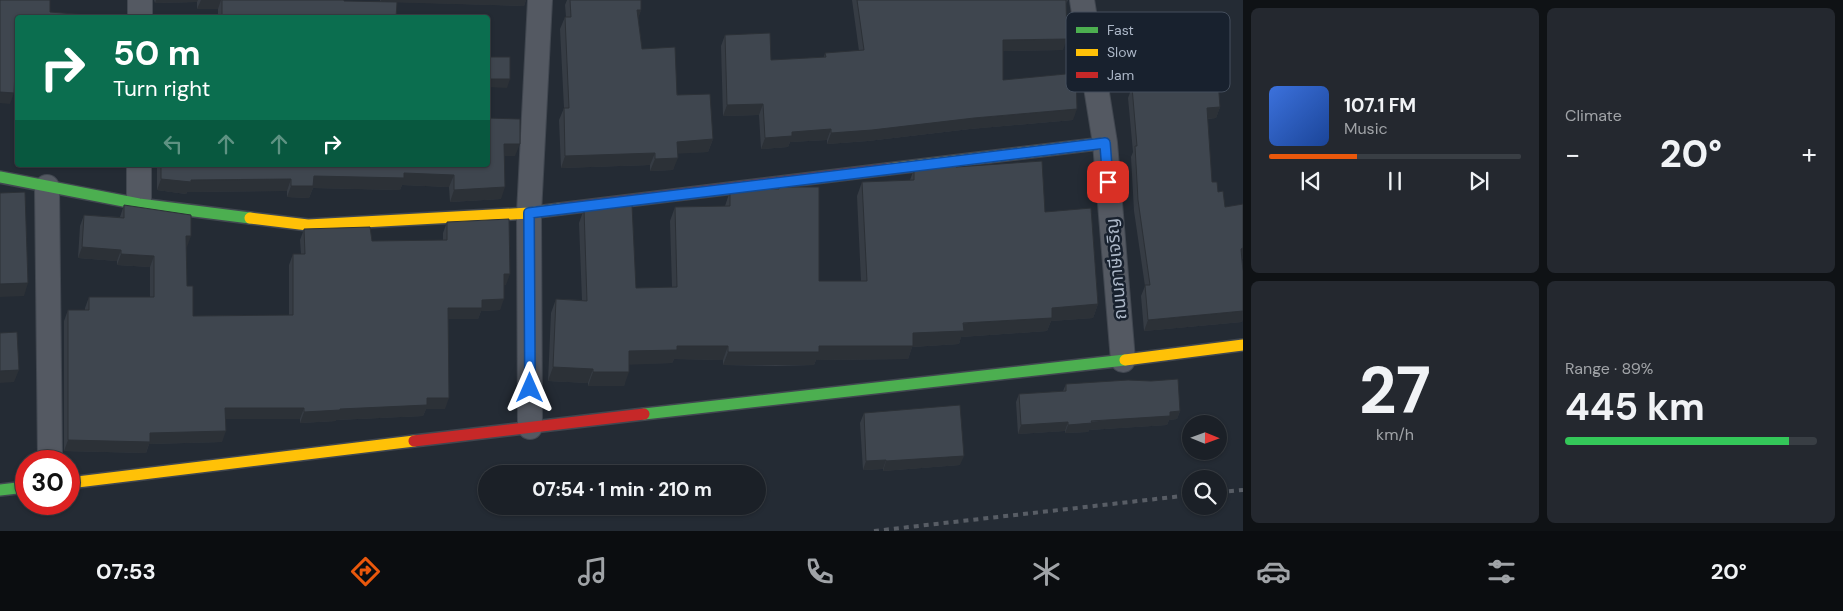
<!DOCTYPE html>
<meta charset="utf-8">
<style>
:root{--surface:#1b2027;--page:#24282f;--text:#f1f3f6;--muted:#a0a3a7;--line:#393e44;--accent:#ea580c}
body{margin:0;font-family:"DM Sans","Noto Sans Thai",sans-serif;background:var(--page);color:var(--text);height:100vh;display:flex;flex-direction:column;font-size:19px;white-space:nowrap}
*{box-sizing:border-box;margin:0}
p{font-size:16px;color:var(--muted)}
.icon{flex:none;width:28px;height:28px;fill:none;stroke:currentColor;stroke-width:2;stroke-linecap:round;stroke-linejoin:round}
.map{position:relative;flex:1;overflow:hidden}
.panel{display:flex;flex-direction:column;gap:8px;padding:8px;background:#0f1215;width:600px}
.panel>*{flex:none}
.banner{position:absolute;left:15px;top:15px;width:475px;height:152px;border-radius:5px;box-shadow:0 1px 4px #0004,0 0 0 1px var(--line);background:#0b6e4f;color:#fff;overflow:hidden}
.needle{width:32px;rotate:91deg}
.tools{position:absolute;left:1182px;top:415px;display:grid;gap:10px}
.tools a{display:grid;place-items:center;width:45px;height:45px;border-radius:50%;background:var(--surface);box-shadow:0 1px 4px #0004,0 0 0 1px var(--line);font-size:25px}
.speed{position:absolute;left:15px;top:450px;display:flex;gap:10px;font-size:25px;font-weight:700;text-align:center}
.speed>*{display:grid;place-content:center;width:65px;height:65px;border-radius:50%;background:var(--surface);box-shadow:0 1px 4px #0004,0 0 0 1px var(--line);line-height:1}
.speed .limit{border:8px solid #d22;background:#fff;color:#111}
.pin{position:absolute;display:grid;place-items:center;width:42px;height:42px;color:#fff;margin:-21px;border-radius:10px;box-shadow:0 2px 8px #0006}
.me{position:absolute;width:55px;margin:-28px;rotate:0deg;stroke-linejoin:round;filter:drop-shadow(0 0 4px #0008)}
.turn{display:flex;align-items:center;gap:18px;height:105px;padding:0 15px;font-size:22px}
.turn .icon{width:65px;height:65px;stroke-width:2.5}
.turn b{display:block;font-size:35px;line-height:42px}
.lanes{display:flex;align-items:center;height:48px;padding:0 15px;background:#0003;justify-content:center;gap:25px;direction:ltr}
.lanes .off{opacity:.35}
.big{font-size:38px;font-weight:700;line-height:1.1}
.panel .card{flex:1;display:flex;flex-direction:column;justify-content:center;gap:8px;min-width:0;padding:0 18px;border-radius:8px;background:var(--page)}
.panel .dial{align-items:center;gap:0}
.dial b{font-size:65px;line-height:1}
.song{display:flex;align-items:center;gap:15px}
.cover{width:60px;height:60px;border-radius:8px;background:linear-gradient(135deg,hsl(220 70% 55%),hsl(220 70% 35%))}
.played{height:5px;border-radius:2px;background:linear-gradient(90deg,var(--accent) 35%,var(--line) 35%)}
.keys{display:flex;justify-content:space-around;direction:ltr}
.heat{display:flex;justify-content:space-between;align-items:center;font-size:28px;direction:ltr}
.charge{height:8px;border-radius:4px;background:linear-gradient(90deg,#34c759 89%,var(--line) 0)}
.panel .tiles{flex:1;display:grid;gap:8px;grid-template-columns:repeat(2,1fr)}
.trip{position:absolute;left:478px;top:465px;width:288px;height:50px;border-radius:25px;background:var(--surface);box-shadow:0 1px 4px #0004,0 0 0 1px var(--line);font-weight:700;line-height:50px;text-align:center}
.dock{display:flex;height:80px;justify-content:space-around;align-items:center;background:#0b0d10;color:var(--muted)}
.dock .icon{width:35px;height:35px}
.dock .active{color:var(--accent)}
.dock b{font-size:22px;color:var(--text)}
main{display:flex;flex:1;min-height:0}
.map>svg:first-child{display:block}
</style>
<main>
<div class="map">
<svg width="1243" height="531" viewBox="0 0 1243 531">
<rect width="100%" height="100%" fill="#242b34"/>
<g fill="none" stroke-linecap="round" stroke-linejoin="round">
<g stroke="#414750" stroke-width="26">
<g id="street">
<polyline points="1082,0 1105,143 1123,360"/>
<polyline points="140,18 140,0"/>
<polyline points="47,187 50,461"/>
<polyline points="139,204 139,165"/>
<polyline points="530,427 529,213 540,0"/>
</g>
</g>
<g stroke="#414750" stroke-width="14">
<g id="fast">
<polyline points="0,177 139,204 250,218"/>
<polyline points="644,414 1125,360"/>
<polyline points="0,490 26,487"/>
</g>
</g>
<g stroke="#414750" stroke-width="14">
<g id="slow">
<polyline points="888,169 1105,143"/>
<polyline points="250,218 308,225 529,213 560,209"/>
<polyline points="1125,360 1243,345"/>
<polyline points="69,483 414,441"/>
</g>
</g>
<g stroke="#414750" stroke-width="14">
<g id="jam">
<polyline points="560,209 888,169"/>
<polyline points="414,441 644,414"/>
</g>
</g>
<use href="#street" stroke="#545962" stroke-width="24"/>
<use href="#fast" stroke="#4caf50" stroke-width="11"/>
<use href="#slow" stroke="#ffc107" stroke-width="11"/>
<use href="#jam" stroke="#c62828" stroke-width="11"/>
<g stroke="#585d65" stroke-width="4" stroke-dasharray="5 5" stroke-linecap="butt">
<polyline points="1219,492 1243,490"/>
<polyline points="874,531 1191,495"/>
</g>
</g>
<g fill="#363c44">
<polygon points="154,0 344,0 344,1 380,2 380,0 526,0 524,6 397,2 396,18 218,18 218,9 197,9 197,2 155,3"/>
<polygon points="567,0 641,0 641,10 638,18 642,49 713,139 708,152 678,153 673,170 650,171 650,165 561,168 559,120 564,108 560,29 565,17 566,17 565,5"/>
<polygon points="852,0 1068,0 1066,4 1063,50 1003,51 1003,80 1073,120 970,129 868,141 827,144 827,140 790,142 788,147 761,149 759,115 723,116 721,46 725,35 771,60 824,57 825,53 859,51"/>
<polygon points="1132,87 1220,107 1216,118 1207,119 1212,182 1218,192 1225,207 1242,259 1242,322 1144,331 1141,296 1145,286 1134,211 1131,157 1133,152 1128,98"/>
<polygon points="488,118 515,156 504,156 501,199 450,202 449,187 402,185 400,190 313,188 309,198 287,197 287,191 187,192 186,194 157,190 157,165 488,165"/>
<polygon points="956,167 1045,212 1098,304 1093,318 1051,321 1047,331 961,337 959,344 912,347 908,359 816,360 814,365 776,366 723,365 723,360 674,359 672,363 629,364 624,386 588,386 588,383 548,381 551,313 556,299 582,300 579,223 584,209 636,288 672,287 670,221 675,207 725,206 730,191 778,189 779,187 819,281 861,281 857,196 862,182 910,180 914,169"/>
<polygon points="124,205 187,247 186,247 187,286 193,316 289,315 289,265 293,254 301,254 300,240 304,229 372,241 443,240 443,233 447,222 506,285 504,285 500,310 481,311 478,319 448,319 445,409 426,409 423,416 336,420 336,421 300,423 300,419 225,419 222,442 149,444 146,453 64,451 64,321 68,310 85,310 85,308 89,297 150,297 150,267 117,265 117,261 78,258 80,226 84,215 120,217"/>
<polygon points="1066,384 1180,411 1177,419 1169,420 1167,425 1089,430 1088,432 1065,433 1065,431 1018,434 1016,402 1019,394 1063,391"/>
<polygon points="864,413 960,465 883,471 883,469 863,470 860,423"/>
</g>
<g fill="#2c3137">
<polygon points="156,0 198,0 197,2 155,3"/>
<polygon points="201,0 221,0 218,9 197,9"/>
<polygon points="381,0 526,0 524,6 380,2"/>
<polygon points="637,10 641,10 637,22"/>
<polygon points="1067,39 1063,50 999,51 1003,40"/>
<polygon points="15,70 18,71 18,82 11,82"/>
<polygon points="488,79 510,79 507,88 488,87"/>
<polygon points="0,92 14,93 10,104 0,103"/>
<polygon points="763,104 759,115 723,116 727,105"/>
<polygon points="1220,107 1216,118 1203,119 1207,108"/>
<polygon points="1077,109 1073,120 970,129 868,141 827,144 831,133 974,118"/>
<polygon points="831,129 827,140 790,142 788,147 761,149 765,138 792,132"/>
<polygon points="713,139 708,152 673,154 677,142"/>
<polygon points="504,144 520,144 515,156 499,156"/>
<polygon points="655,153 650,165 561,168 565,156"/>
<polygon points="678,158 673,170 650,171 655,159"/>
<polygon points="404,173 454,175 449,187 402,185 400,190 313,188 309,198 287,197 291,186 314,176"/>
<polygon points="161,179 191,180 291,179 287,191 187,192 186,194 157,190"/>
<polygon points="505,187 501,199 450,202 454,190"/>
<polygon points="186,236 191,236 187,247 182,247"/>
<polygon points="82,247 121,250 117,261 78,258"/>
<polygon points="1243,248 1243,259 1237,260 1241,249"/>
<polygon points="121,254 154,256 150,267 117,265"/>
<polygon points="504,274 510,274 506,285 500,285"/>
<polygon points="28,283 24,296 0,297 0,284"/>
<polygon points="504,299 500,310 481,311 478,319 444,319 448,308 482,300"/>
<polygon points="1098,304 1093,318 1051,321 1047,331 961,337 959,344 912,347 908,359 816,360 814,365 723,365 728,352 913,333 1052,308"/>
<polygon points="1243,311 1243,320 1242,322 1144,331 1148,320"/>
<polygon points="677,346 728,346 723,360 674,359 672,363 624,365 629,351"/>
<polygon points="553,367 593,369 588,383 548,381"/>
<polygon points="19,370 14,382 0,383 0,371"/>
<polygon points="593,372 629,372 624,386 588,386"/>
<polygon points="427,398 449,398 445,409 426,409 423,416 336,420 336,421 300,423 304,412 340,409"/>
<polygon points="225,408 304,408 300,419 221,419"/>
<polygon points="1180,411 1177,419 1169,420 1167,425 1089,430 1088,432 1065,433 1068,425"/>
<polygon points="1068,422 1065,431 1018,434 1021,425"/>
<polygon points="226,431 222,442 149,444 146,453 64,451 68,440 150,433"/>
<polygon points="964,456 960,465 883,471 886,461"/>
<polygon points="886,460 883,469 863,470 866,461"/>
</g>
<g fill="#3f464f" stroke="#2c3137">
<polygon points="0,0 50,0 50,12 100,16 100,18 18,18 18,71 15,70 14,93 0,92"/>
<polygon points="222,0 344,0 344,1 397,2 396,18 222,18"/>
<polygon points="570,0 641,0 641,10 637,10 642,49 675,47 677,95 710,94 713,139 677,142 678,158 655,159 655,153 565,156 564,108 569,108 565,17 571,17"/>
<polygon points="857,0 1066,0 1067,39 1003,40 1003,80 1076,73 1077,109 974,118 872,130 831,133 831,129 792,132 792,136 765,138 763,104 727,105 725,35 770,33 771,60 826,57 825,53 864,50"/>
<rect x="488" y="57" width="22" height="22"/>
<polygon points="1218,80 1220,107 1207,108 1212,182 1217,182 1218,192 1223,191 1225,207 1243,204 1243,248 1241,249 1243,271 1243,311 1148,320 1145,285 1150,285 1138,200 1135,146 1137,146 1132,87"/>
<polygon points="488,118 520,119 520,144 504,144 505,187 454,190 454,175 404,173 404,178 314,176 313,186 291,186 291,179 191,180 191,182 161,179 161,165 488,165"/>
<polygon points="1042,161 1045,212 1091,208 1098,304 1052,308 1052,318 963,323 964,331 913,333 913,346 819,346 819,352 728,352 728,346 677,346 677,350 629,351 629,372 593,372 593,369 553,367 556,299 587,301 584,209 632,205 636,288 677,287 675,207 730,206 730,191 754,188 779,189 779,187 819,187 819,281 867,281 862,182 914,180 914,169 955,164 956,167"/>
<polygon points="25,192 28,283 0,284 0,193"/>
<polygon points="124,205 191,215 191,236 186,236 187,286 193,286 193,316 293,315 293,254 305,254 304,229 370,227 372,241 447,240 447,222 509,219 510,274 504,274 504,299 482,300 482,308 448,308 449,398 427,398 427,405 340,409 340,410 304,412 304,408 225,408 226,431 150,433 150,442 68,440 68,310 89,310 89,297 154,297 154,256 121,254 121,250 82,247 84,215 124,218"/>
<polygon points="17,332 19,370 0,371 0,333"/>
<polygon points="1178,379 1180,411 1170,412 1170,416 1091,421 1092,423 1068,425 1068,422 1021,425 1019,394 1066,391 1066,384 1128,380 1151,381"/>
<polygon points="960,405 964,456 886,461 886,460 866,461 864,413"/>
</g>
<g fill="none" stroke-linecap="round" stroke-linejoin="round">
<g stroke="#114b97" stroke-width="12">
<polyline id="route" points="530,388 529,213 1105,143 1108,182"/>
</g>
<use href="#route" stroke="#1a73e8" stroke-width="9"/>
</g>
<g text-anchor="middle" stroke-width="5" stroke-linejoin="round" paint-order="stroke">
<g font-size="18" fill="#acb7c7" stroke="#18212e">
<text transform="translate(1116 269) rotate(-95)" y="6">ถนนภาษีเจริญ</text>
</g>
</g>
<rect x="1066" y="12" width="164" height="80" rx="8" fill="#18212e" stroke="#444e5c" stroke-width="1"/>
<rect x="1076" y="27" width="22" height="6" fill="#4caf50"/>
<rect x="1076" y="49" width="22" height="7" fill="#ffc107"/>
<rect x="1076" y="72" width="22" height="6" fill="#c62828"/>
<g font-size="14" fill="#acb7c7">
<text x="1107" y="35">Fast</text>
<text x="1107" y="57">Slow</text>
<text x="1107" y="80">Jam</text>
</g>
</svg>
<div class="tools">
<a><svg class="needle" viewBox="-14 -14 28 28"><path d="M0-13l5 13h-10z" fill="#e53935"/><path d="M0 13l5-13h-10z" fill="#a0a3a7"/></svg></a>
<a><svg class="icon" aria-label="search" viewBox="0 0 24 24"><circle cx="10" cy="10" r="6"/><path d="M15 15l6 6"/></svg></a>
</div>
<div class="speed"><div class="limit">30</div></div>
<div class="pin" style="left:1108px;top:182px;background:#d93025"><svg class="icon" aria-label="arrive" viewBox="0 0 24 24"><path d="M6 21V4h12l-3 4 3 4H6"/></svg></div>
<svg class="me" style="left:530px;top:388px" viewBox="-20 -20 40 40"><path d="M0-17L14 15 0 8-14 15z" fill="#1a73e8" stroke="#fff" stroke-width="4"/></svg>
<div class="trip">07:54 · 1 min · 210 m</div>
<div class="banner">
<div class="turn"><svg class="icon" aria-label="right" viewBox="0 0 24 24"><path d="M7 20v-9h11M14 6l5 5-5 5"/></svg><div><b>50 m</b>Turn right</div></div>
<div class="lanes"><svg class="icon off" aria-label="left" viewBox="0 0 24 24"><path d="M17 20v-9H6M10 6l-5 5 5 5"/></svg><svg class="icon off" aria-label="ahead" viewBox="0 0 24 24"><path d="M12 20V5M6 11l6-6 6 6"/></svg><svg class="icon off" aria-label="ahead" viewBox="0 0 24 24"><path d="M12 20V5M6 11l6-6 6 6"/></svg><svg class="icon" aria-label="right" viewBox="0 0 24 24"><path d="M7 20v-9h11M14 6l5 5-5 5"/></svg></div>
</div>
</div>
<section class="panel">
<div class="tiles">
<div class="card">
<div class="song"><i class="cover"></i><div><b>107.1 FM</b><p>Music</p></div></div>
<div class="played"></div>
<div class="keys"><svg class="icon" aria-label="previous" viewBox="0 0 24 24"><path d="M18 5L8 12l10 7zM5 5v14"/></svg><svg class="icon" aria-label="pause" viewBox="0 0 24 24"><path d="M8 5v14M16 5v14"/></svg><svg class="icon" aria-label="next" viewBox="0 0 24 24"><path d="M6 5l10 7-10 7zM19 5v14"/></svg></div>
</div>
<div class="card"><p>Climate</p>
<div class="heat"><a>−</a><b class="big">20°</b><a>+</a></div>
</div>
<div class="card dial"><b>27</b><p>km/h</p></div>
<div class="card"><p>Range · 89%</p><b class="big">445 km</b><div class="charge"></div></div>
</div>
</section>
</main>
<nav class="dock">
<b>07:53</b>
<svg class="icon active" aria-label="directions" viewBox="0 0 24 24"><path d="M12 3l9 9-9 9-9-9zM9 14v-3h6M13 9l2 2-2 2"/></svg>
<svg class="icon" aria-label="music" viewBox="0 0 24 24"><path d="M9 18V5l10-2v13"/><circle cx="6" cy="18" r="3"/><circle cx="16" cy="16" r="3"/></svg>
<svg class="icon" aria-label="phone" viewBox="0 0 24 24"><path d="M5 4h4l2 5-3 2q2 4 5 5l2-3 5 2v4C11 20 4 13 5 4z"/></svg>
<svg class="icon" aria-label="climate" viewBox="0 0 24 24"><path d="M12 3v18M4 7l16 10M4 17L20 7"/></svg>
<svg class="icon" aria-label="car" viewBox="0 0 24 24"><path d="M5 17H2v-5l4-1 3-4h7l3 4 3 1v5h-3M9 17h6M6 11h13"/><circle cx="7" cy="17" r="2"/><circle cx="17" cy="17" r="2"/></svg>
<svg class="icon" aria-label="filters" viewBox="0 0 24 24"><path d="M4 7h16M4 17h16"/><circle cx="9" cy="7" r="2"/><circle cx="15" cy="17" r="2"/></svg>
<b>20°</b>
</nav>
